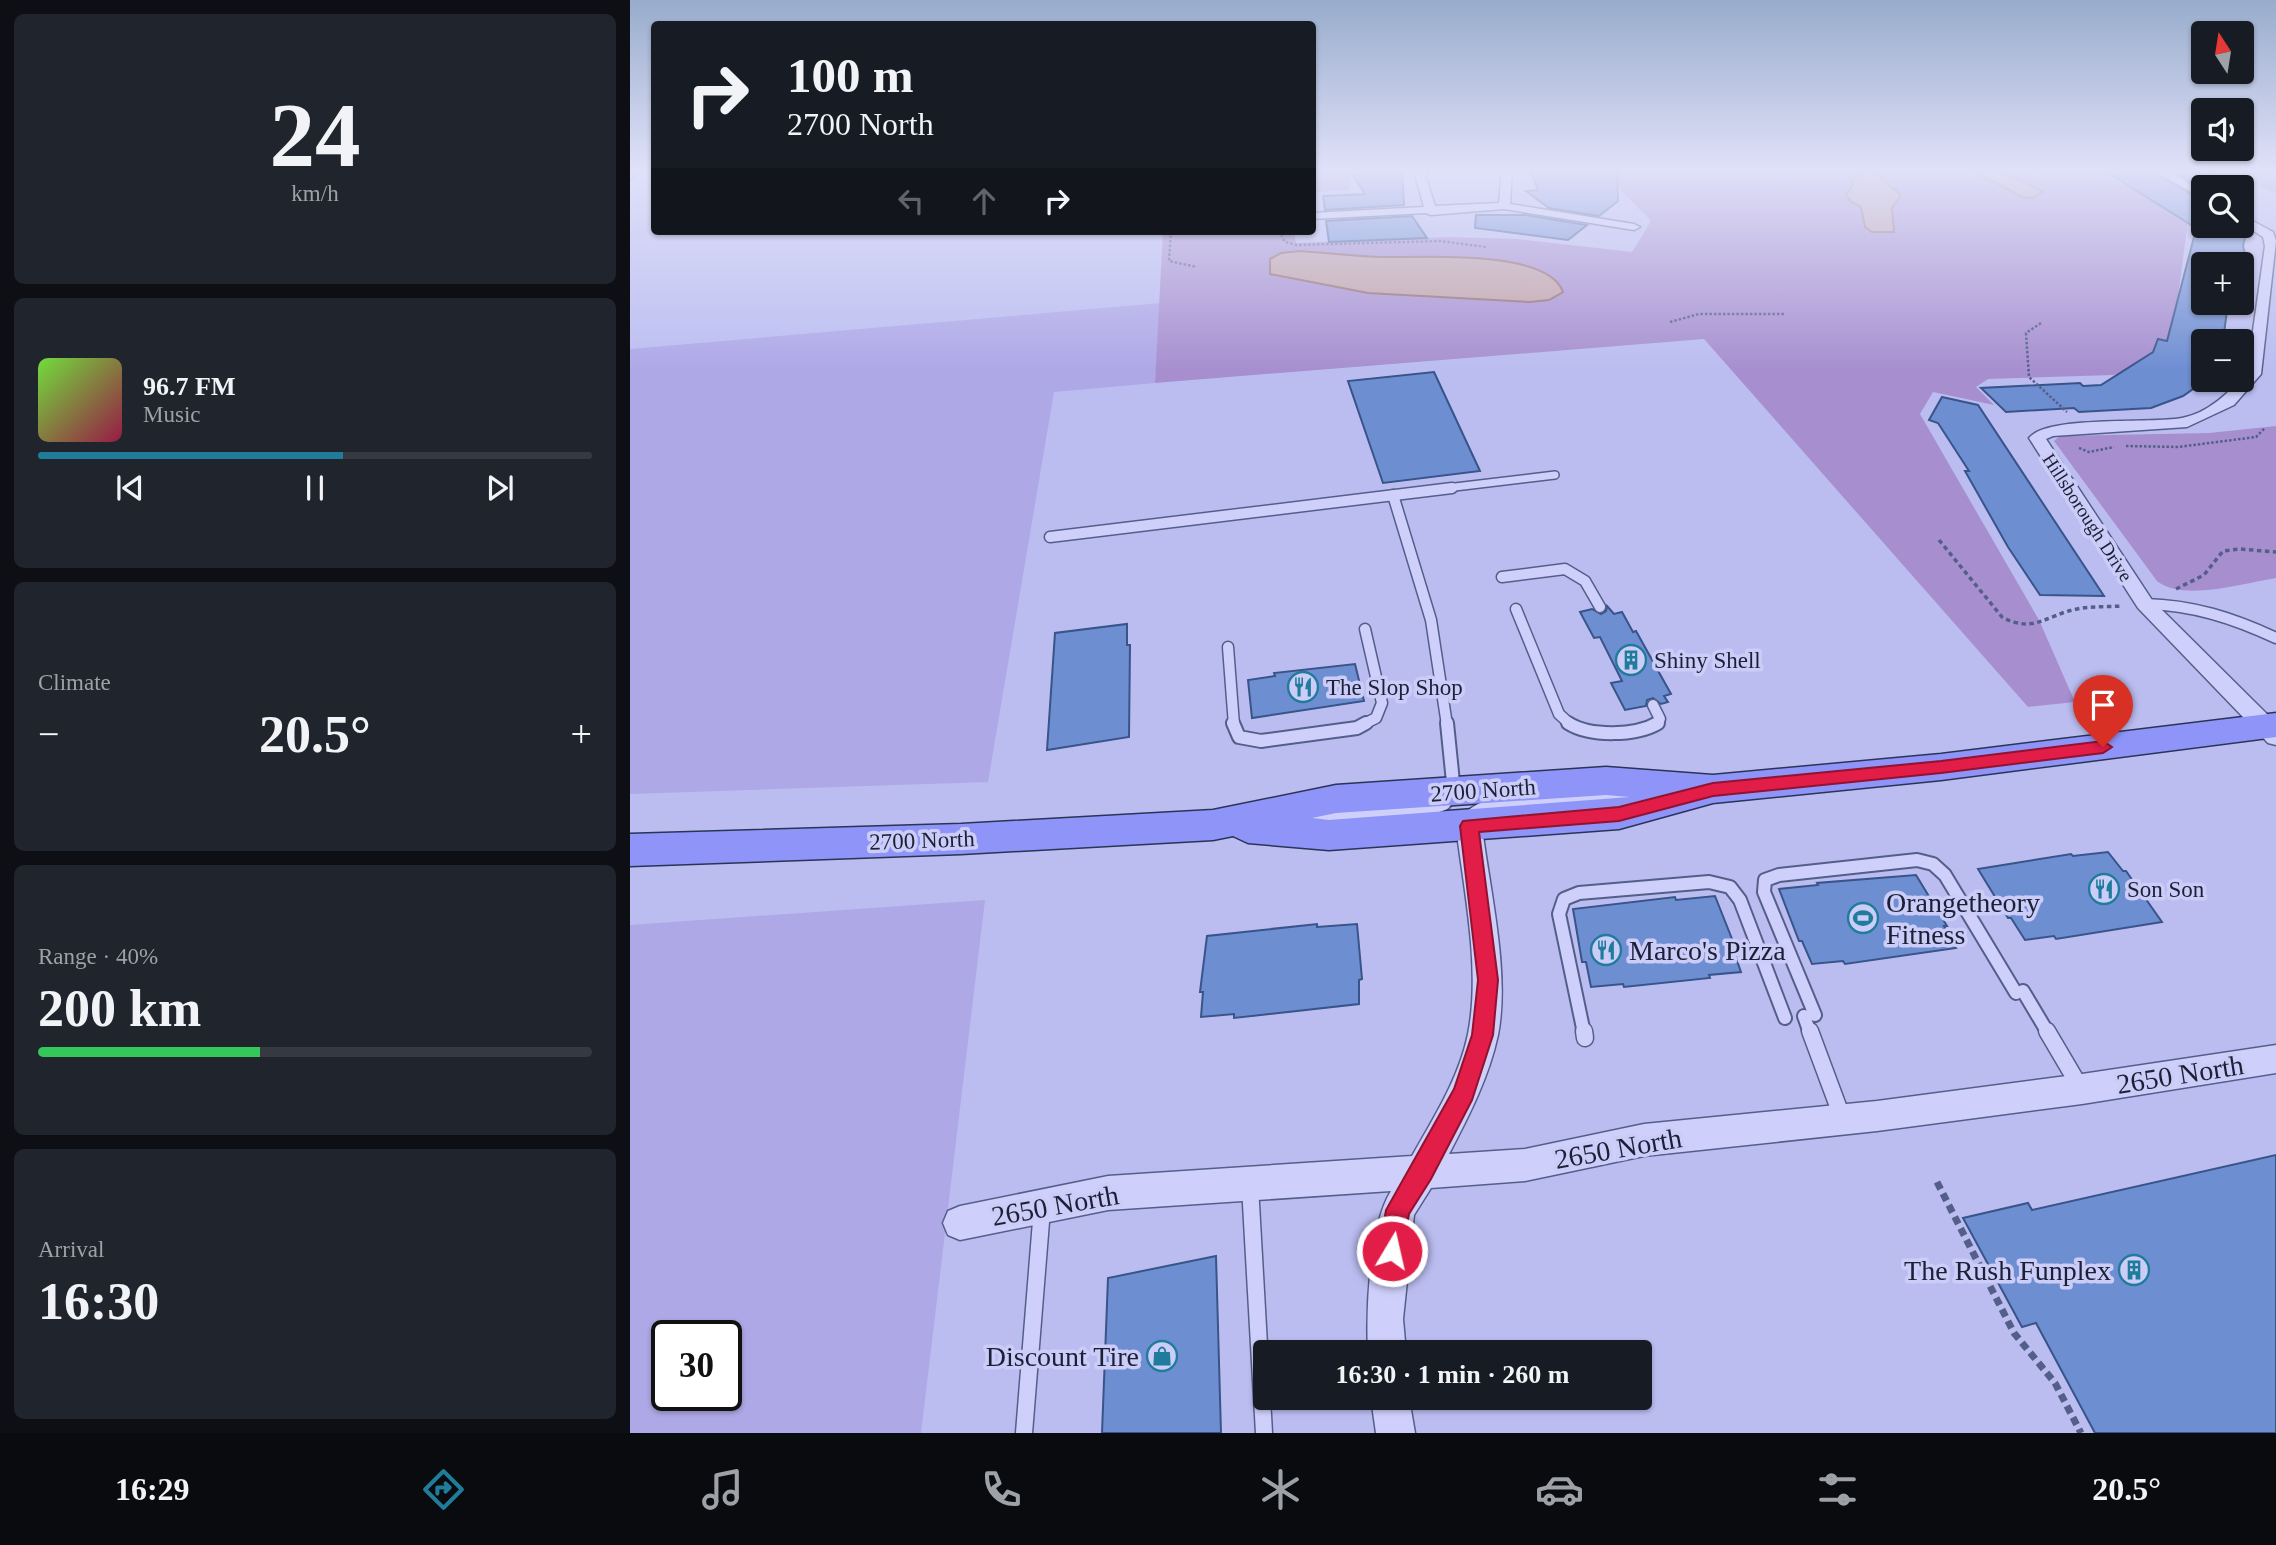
<!DOCTYPE html>
<meta charset="utf-8">
<style>
:root{--surface:#171b24;--page:#20242c;--text:#f1f3f6;--muted:#9ea1a6;--line:#363941;--accent:#207c9b}
body{margin:0;font-family:"Times New Roman",serif;background:var(--page);color:var(--text);height:100vh;display:flex;flex-direction:column;font-size:26px;white-space:nowrap}
*{box-sizing:border-box;margin:0}
p{font-size:23px;color:var(--muted)}
.icon{flex:none;width:38px;height:38px;fill:none;stroke:currentColor;stroke-width:2;stroke-linecap:round;stroke-linejoin:round}
.map{position:relative;flex:1;overflow:hidden}
.drawer{display:flex;flex-direction:column;gap:14px;padding:14px;background:#0d0f14;width:630px}
.drawer>*{flex:none}
.hud{position:absolute;left:21px;top:21px;width:665px;height:214px;border-radius:7px;box-shadow:0 2px 5px #0004;background:#171b24;color:var(--text);overflow:hidden}
.needle{width:46px;rotate:348deg}
.tools{position:absolute;left:1561px;top:21px;display:grid;gap:14px}
.tools a{display:grid;place-items:center;width:63px;height:63px;border-radius:7px;background:var(--surface);box-shadow:0 2px 5px #0004;font-size:35px}
.speed{position:absolute;left:21px;top:1320px;display:flex;gap:14px;font-size:35px;font-weight:700;text-align:center}
.speed>*{display:grid;place-content:center;width:91px;height:91px;border-radius:50%;background:var(--surface);box-shadow:0 2px 5px #0004;line-height:1}
.speed .limit{border:4px solid #111;border-radius:10px;background:#fff;color:#111}
.pin{position:absolute;display:grid;place-items:center;width:60px;height:60px;color:#fff;margin:-72px -30px;border-radius:50% 50% 50% 0;rotate:-45deg;box-shadow:0 0 7px #0007}
.pin .icon{rotate:45deg}
.me{position:absolute;width:77px;margin:-38px;rotate:9deg;stroke-linejoin:round;filter:drop-shadow(0 0 5px #0008)}
.turn{display:flex;align-items:center;gap:24px;height:147px;padding:0 21px;font-size:32px}
.turn .icon{width:91px;height:91px;stroke-width:2.5}
.turn b{display:block;font-size:49px;line-height:60px}
.lanes{display:flex;align-items:center;height:66px;padding:0 21px;background:#0003;justify-content:center;gap:35px;direction:ltr}
.lanes .off{opacity:.35}
.big{font-size:52px;font-weight:600;line-height:1.1}
.drawer .card{flex:1;display:flex;flex-direction:column;justify-content:center;gap:10px;min-width:0;padding:0 24px;border-radius:10px;background:var(--page)}
.drawer .dial{align-items:center;gap:0}
.dial b{font-size:91px;line-height:1}
.song{display:flex;align-items:center;gap:21px}
.cover{width:84px;height:84px;border-radius:10px;background:linear-gradient(135deg,hsl(100 70% 55%),hsl(340 70% 35%))}
.played{height:7px;border-radius:4px;background:linear-gradient(90deg,var(--accent) 55%,var(--line) 55%)}
.keys{display:flex;justify-content:space-around;direction:ltr}
.heat{display:flex;justify-content:space-between;align-items:center;font-size:38px;direction:ltr}
.charge{height:10px;border-radius:5px;background:linear-gradient(90deg,#34c759 40%,var(--line) 0)}
.trip{position:absolute;left:623px;top:1340px;width:399px;height:70px;border-radius:7px;background:var(--surface);box-shadow:0 2px 5px #0004;font-weight:600;line-height:70px;text-align:center}
.menu{display:flex;height:112px;justify-content:space-around;align-items:center;background:#090b0e;color:var(--muted)}
.menu .icon{width:49px;height:49px}
.menu .on{color:var(--accent)}
.menu b{font-size:32px;color:var(--text)}
main{display:flex;flex:1;min-height:0}
.map>svg:first-child{display:block}
</style>
<main>
<section class="drawer">
<div class="card dial"><b>24</b><p>km/h</p></div>
<div class="card">
<div class="song"><i class="cover"></i><div><b>96.7 FM</b><p>Music</p></div></div>
<div class="played"></div>
<div class="keys"><svg class="icon" aria-label="previous" viewBox="0 0 24 24"><path d="M18 5L8 12l10 7zM5 5v14"/></svg><svg class="icon" aria-label="pause" viewBox="0 0 24 24"><path d="M8 5v14M16 5v14"/></svg><svg class="icon" aria-label="next" viewBox="0 0 24 24"><path d="M6 5l10 7-10 7zM19 5v14"/></svg></div>
</div>
<div class="card"><p>Climate</p>
<div class="heat"><a>−</a><b class="big">20.5°</b><a>+</a></div>
</div>
<div class="card"><p>Range · 40%</p><b class="big">200 km</b><div class="charge"></div></div>
<div class="card"><p>Arrival</p><b class="big">16:30</b></div>
</section>
<div class="map">
<svg width="1646" height="1433" viewBox="0 0 1646 1433">
<rect width="100%" height="100%" fill="#bbbdf1"/>
<g fill="#aea8e7" fill-rule="evenodd">
<polygon points="531,303 525,383 424,392 358,782 0,794 0,349"/>
<path d="M355 900 291 1433H0V925ZM37 1335H96V1395H37Z"/>
</g>
<g fill="#a78fcf">
<polygon points="682,169 723,169 719,190 688,192 683,204"/>
<polygon points="970,169 1467,169 1558,221 1541,350 1484,375 1358,379 1346,387 1364,405 1303,392 1290,414 1409,620 1445,702 1398,707 1074,339 525,383 533,231 664,231 666,243 819,237 888,239 1002,252 1021,221"/>
<polygon points="1595,169 1646,169 1646,194"/>
<path d="M1646 426V578C1614 583 1553 602 1527 581L1424 441 1430 436 1579 433Z"/>
</g>
<g fill="#c1a0a1" stroke="#8f6767" stroke-width="2">
<polygon points="1340,169 1364,169 1414,192 1402,198 1392,197"/>
<polygon points="1237,172 1247,175 1271,195 1262,208 1264,232 1242,232 1235,227 1231,207 1220,201 1216,194 1223,185 1222,179"/>
<path d="M670 251C697 253 724 256 750 257 788 258 918 248 933 292L919 300 899 302 738 293 640 274V259L651 253Z"/>
</g>
<g fill="#6e8ed2" stroke="#385489" stroke-width="2">
<polygon points="734,169 772,169 774,205 695,210 693,196 735,194 722,174 733,174"/>
<polygon points="900,169 987,169 988,201 969,216 919,208 896,191 908,190"/>
<polygon points="1472,169 1520,169 1573,202 1573,226 1611,226 1617,229 1613,246 1618,264 1605,262 1605,264 1573,264 1573,303 1598,303 1593,341 1573,341 1573,382 1553,396 1521,408 1449,412 1444,408 1376,412 1351,388 1450,383 1453,386 1471,385 1523,352 1528,339 1537,341 1565,233 1569,230"/>
<polygon points="1540,169 1576,169 1611,187 1573,189"/>
<polygon points="846,215 896,215 957,225 938,240 845,228"/>
<polygon points="782,216 797,238 699,242 696,221"/>
<polygon points="804,372 850,471 753,483 718,381"/>
<polygon points="1312,397 1348,405 1474,596 1410,595 1378,547 1335,471 1339,471 1308,423 1299,420"/>
<polygon points="977,606 984,614 992,612 1003,632 1006,631 1041,694 1034,696 1038,702 1031,704 1023,698 1017,700 1016,706 995,710 981,683 992,681 970,637 964,638 950,612 962,609 971,614 976,611"/>
<polygon points="497,624 497,645 500,645 499,737 417,750 425,633"/>
<polygon points="725,664 734,701 622,718 618,680 645,676 644,673"/>
<polygon points="1478,852 1493,871 1496,871 1532,922 1426,939 1424,936 1395,940 1381,918 1378,918 1348,869 1441,854 1443,856"/>
<polygon points="1286,875 1317,926 1314,926 1326,948 1215,964 1213,961 1182,964 1172,941 1169,941 1149,889 1188,885 1187,883"/>
<polygon points="1085,896 1106,949 1103,949 1111,972 1079,975 1080,978 994,987 993,984 961,987 956,962 952,962 943,909 1045,897 1046,900"/>
<polygon points="687,924 687,927 727,924 732,979 729,980 729,1004 604,1018 604,1014 571,1017 573,992 570,992 577,936"/>
<polygon points="1646,1155 1646,1433 1465,1433 1406,1323 1392,1327 1333,1218 1398,1203 1402,1210"/>
<polygon points="586,1256 591,1433 472,1433 478,1278"/>
</g>
<g fill="none" stroke-linecap="round" stroke-linejoin="round">
<g stroke="#545f89" stroke-width="10">
<polyline id="lane-far3" points="808,489 925,475"/>
</g>
<g stroke="#545f89" stroke-width="13">
<g id="lane-far2">
<polyline points="763,495 801,620 817,725"/>
<polyline points="420,537 822,488"/>
<polyline points="872,577 935,569 955,581 970,607"/>
<path d="M1515 604C1563 605 1603 618 1646 638"/>
<polyline points="886,609 929,714 941,725"/>
<polyline points="598,647 604,725"/>
<polyline points="1023,705 1030,719 1026,725"/>
<polyline points="732,725 746,718 752,703 735,629"/>
</g>
</g>
<g stroke="#545f89" stroke-width="16">
<g id="lane-far1">
<polyline points="603,723 609,737 631,741 727,728 736,723"/>
<path d="M938 723C960 737 1006 736 1028 723"/>
<polyline points="673,819 793,812 814,804 824,792 817,723"/>
<polyline points="1393,991 1418,1033"/>
<polyline points="1185,1015 1134,892 1135,880 1149,875 1287,860 1303,864 1315,875 1386,993"/>
<polyline points="1174,1016 1180,1033"/>
<polyline points="954,1033 929,914 934,899 949,893 1079,882 1100,887 1110,900 1155,1018"/>
</g>
</g>
<g stroke="#545f89" stroke-width="19">
<g id="lane">
<polyline points="954,1031 955,1038"/>
<polyline points="1180,1031 1212,1117"/>
<polyline points="1417,1031 1450,1087"/>
<polyline points="620,1186 634,1433"/>
<polyline points="394,1433 412,1209"/>
</g>
</g>
<g stroke="#545f89" stroke-width="3">
<g id="street">
<polygon points="787,169 797,169 796,178 805,206 869,203 872,169 882,169 880,204 1004,224 1010,227 1004,230 874,209 801,215 796,213 682,219 682,213 794,207 786,178"/>
<polygon points="1522,169 1535,169 1573,192 1573,199"/>
<path d="M1612 215 1643 232 1646 241 1631 374 1604 405 1557 427 1423 436 1416 439 1522 600 1646 723V745L1638 743 1508 608 1399 438C1418 415 1519 424 1552 418 1579 413 1600 391 1617 373L1635 246 1633 237 1612 223Z"/>
<path d="M1024 785 1033 788 1036 794 1033 800 867 816 860 819 852 828C860 891 880 973 868 1035 859 1077 839 1116 819 1154L895 1149 1014 1124 1247 1101 1452 1074 1646 1045V1073L1452 1104 1247 1131 1014 1156 895 1181 801 1188 784 1215 773 1319 776 1353H738C736 1311 739 1226 761 1191L478 1210 330 1240 318 1235 313 1223 318 1211 330 1206 478 1176 782 1156C804 1117 829 1078 838 1034 851 969 834 892 826 826 836 808 847 803 866 798Z"/>
<polygon points="741,1398 779,1398 785,1433 746,1433"/>
</g>
</g>
<g stroke="#37446a" stroke-width="3">
<polygon id="secondary" points="0,169 14,169 0,179"/>
</g>
<g stroke="#293555" stroke-width="3">
<path id="primary" d="M1646 713V737L1311 780 1083 803 989 829 699 850 618 843 603 836 583 840 331 854 0 866V834L331 824 583 810 706 785 976 767 1083 775 1311 754ZM976 795 1000 797 699 820 682 818 706 813Z"/>
</g>
<g stroke="#545f89" stroke-width="2.5" stroke-dasharray="2.5 2" stroke-linecap="butt">
<polyline points="541,231 539,261 567,267"/>
<polyline points="649,231 655,242 667,245 810,241 856,247"/>
<polyline points="1040,322 1069,314 1154,314"/>
<polyline points="1411,323 1396,333 1399,377 1437,412"/>
<polyline points="1496,446 1548,447 1626,437 1635,428"/>
<polyline points="1449,448 1459,452 1484,447"/>
</g>
<g stroke="#545f89" stroke-width="3.5" stroke-dasharray="4.5 3.5" stroke-linecap="butt">
<path d="M1309 540 1372 617C1404 634 1416 615 1447 609 1461 606 1477 607 1492 606"/>
<polyline points="1546,589 1574,575 1593,551 1610,549 1646,552"/>
</g>
<polyline stroke="#545f89" stroke-width="7" stroke-dasharray="8 5" stroke-linecap="butt" points="1307,1182 1384,1333 1425,1383 1451,1433"/>
<use href="#lane-far3" stroke="#ced0fb" stroke-width="7"/>
<use href="#lane-far2" stroke="#ced0fb" stroke-width="10"/>
<use href="#lane-far1" stroke="#ced0fb" stroke-width="12"/>
<use href="#lane" stroke="#ced0fb" stroke-width="16"/>
<use href="#street" fill="#ced0fb" fill-rule="evenodd"/>
<use href="#secondary" fill="#ced0fb" fill-rule="evenodd"/>
<use href="#primary" fill="#8e94f8" fill-rule="evenodd"/>
</g>
<linearGradient id="sky" x2="0" y2="1"><stop stop-color="#98accc"/><stop offset="0.46" stop-color="#e0e1f9"/><stop offset="1" stop-color="#e0e1f9" stop-opacity="0"/></linearGradient>
<rect width="1646" height="370" fill="url(#sky)"/>
<polygon fill="#e11d48" stroke="#92132f" stroke-width="2" points="1473,741 1482,747 1473,753 1311,773 1083,796 989,821 849,832 868,980 863,1035 842,1100 801,1179 779,1214 770,1259 762,1263 753,1259 749,1251 756,1210 824,1089 842,1035 848,980 830,826 833,821 989,807 1083,783 1311,761"/>
<defs>
<g id="building-ring" transform="scale(1.575)"><circle r="9.5" fill="#cbccf8" stroke="#207c9b" stroke-width="1.5"/><path d="M-4-6H4V6H1V3H-1V6H-4ZM-2.5-4.3h1.7v1.8h-1.7ZM.8-4.3h1.7v1.8H.8ZM-2.5-1h1.7V.8h-1.7ZM.8-1h1.7V.8H.8Z" fill="#207c9b"/></g>
<g id="restaurant-ring" transform="scale(1.575)"><circle r="9.5" fill="#cbccf8" stroke="#207c9b" stroke-width="1.5"/><path d="M-5-6h1v4h1v-4h1v4h1v-4h1v5L-1.5 .5V6h-2V.5L-5-1ZM5-6V6H3V1.5H1.5Q1.5-4 5-6Z" fill="#207c9b"/></g>
<g id="stadium-ring" transform="scale(1.575)"><circle r="9.5" fill="#cbccf8" stroke="#207c9b" stroke-width="1.5"/><path d="M0-5a6.5 5 0 1 0 0 10a6.5 5 0 1 0 0-10ZM-3.5-1.8h7v3.6h-7Z" fill="#207c9b"/></g>
<g id="shop-ring" transform="scale(1.575)"><circle r="9.5" fill="#cbccf8" stroke="#207c9b" stroke-width="1.5"/><path d="M-5-2.5h2.3a2.7 3.5 0 0 1 5.4 0H5L5.5 6h-11ZM-1.5-2.5h3a1.5 2.3 0 0 0-3 0Z" fill="#207c9b"/></g>
</defs>
<g fill-rule="evenodd">
<use href="#building-ring" x="1001" y="660"/>
<use href="#restaurant-ring" x="673" y="687"/>
<use href="#restaurant-ring" x="1474" y="889"/>
<use href="#stadium-ring" x="1233" y="918"/>
<use href="#restaurant-ring" x="976" y="950"/>
<use href="#building-ring" x="1504" y="1270"/>
<use href="#shop-ring" x="532" y="1356"/>
</g>
<g text-anchor="middle" stroke-width="7" stroke-linejoin="round" paint-order="stroke">
<g font-size="19" fill="#1a2136" stroke="#cbccf8">
<text transform="translate(1458 517) rotate(57)" y="7">Hillsborough Drive</text>
</g>
<g font-size="23" fill="#1a2136" stroke="#cbccf8" text-anchor="start">
<text x="1024" y="668">Shiny Shell</text>
<text x="696" y="695">The Slop Shop</text>
<text x="1497" y="897">Son Son</text>
</g>
<g font-size="23" fill="#1a2136" stroke="#cbccf8">
<text transform="translate(853 790) rotate(-4)" y="8">2700 North</text>
<text transform="translate(292 840) rotate(-2)" y="8">2700 North</text>
</g>
<g font-size="28" fill="#1a2136" stroke="#cbccf8" text-anchor="start">
<text x="1256" y="912">Orangetheory<tspan x="1256" dy="32">Fitness</tspan></text>
<text x="999" y="960">Marco's Pizza</text>
<text x="1481" y="1280" text-anchor="end">The Rush Funplex</text>
<text x="509" y="1366" text-anchor="end">Discount Tire</text>
</g>
<g font-size="28" fill="#1a2136" stroke="#cbccf8">
<text transform="translate(1550 1074) rotate(-9)" y="10">2650 North</text>
<text transform="translate(988 1148) rotate(-10)" y="10">2650 North</text>
<text transform="translate(425 1205) rotate(-10)" y="10">2650 North</text>
</g>
</g>
</svg>
<div class="tools">
<a><svg class="needle" viewBox="-14 -14 28 28"><path d="M0-13l5 13h-10z" fill="#e53935"/><path d="M0 13l5-13h-10z" fill="#9ea1a6"/></svg></a>
<a><svg class="icon" aria-label="sound" viewBox="0 0 24 24"><path d="M4 9h4l5-4v14l-5-4H4zM17 9q2 3 0 6"/></svg></a>
<a><svg class="icon" aria-label="search" viewBox="0 0 24 24"><circle cx="10" cy="10" r="6"/><path d="M15 15l6 6"/></svg></a>
<a>+</a>
<a>−</a>
</div>
<div class="speed"><div class="limit">30</div></div>
<div class="pin" style="left:1473px;top:747px;background:#d93025"><svg class="icon" aria-label="arrive" viewBox="0 0 24 24"><path d="M6 21V4h12l-3 4 3 4H6"/></svg></div>
<svg class="me" style="left:762px;top:1251px" viewBox="-20 -20 40 40"><circle r="17" fill="#e11d48" stroke="#fff" stroke-width="3"/><path d="M0-11L8 9 0 5-8 9z" fill="#fff"/></svg>
<div class="trip">16:30 · 1 min · 260 m</div>
<div class="hud">
<div class="turn"><svg class="icon" aria-label="right" viewBox="0 0 24 24"><path d="M7 20v-9h11M14 6l5 5-5 5"/></svg><div><b>100 m</b>2700 North</div></div>
<div class="lanes"><svg class="icon off" aria-label="left" viewBox="0 0 24 24"><path d="M17 20v-9H6M10 6l-5 5 5 5"/></svg><svg class="icon off" aria-label="ahead" viewBox="0 0 24 24"><path d="M12 20V5M6 11l6-6 6 6"/></svg><svg class="icon" aria-label="right" viewBox="0 0 24 24"><path d="M7 20v-9h11M14 6l5 5-5 5"/></svg></div>
</div>
</div>
</main>
<nav class="menu">
<b>16:29</b>
<svg class="icon on" aria-label="directions" viewBox="0 0 24 24"><path d="M12 3l9 9-9 9-9-9zM9 14v-3h6M13 9l2 2-2 2"/></svg>
<svg class="icon" aria-label="music" viewBox="0 0 24 24"><path d="M9 18V5l10-2v13"/><circle cx="6" cy="18" r="3"/><circle cx="16" cy="16" r="3"/></svg>
<svg class="icon" aria-label="phone" viewBox="0 0 24 24"><path d="M5 4h4l2 5-3 2q2 4 5 5l2-3 5 2v4C11 20 4 13 5 4z"/></svg>
<svg class="icon" aria-label="climate" viewBox="0 0 24 24"><path d="M12 3v18M4 7l16 10M4 17L20 7"/></svg>
<svg class="icon" aria-label="car" viewBox="0 0 24 24"><path d="M5 17H2v-5l4-1 3-4h7l3 4 3 1v5h-3M9 17h6M6 11h13"/><circle cx="7" cy="17" r="2"/><circle cx="17" cy="17" r="2"/></svg>
<svg class="icon" aria-label="filters" viewBox="0 0 24 24"><path d="M4 7h16M4 17h16"/><circle cx="9" cy="7" r="2"/><circle cx="15" cy="17" r="2"/></svg>
<b>20.5°</b>
</nav>
